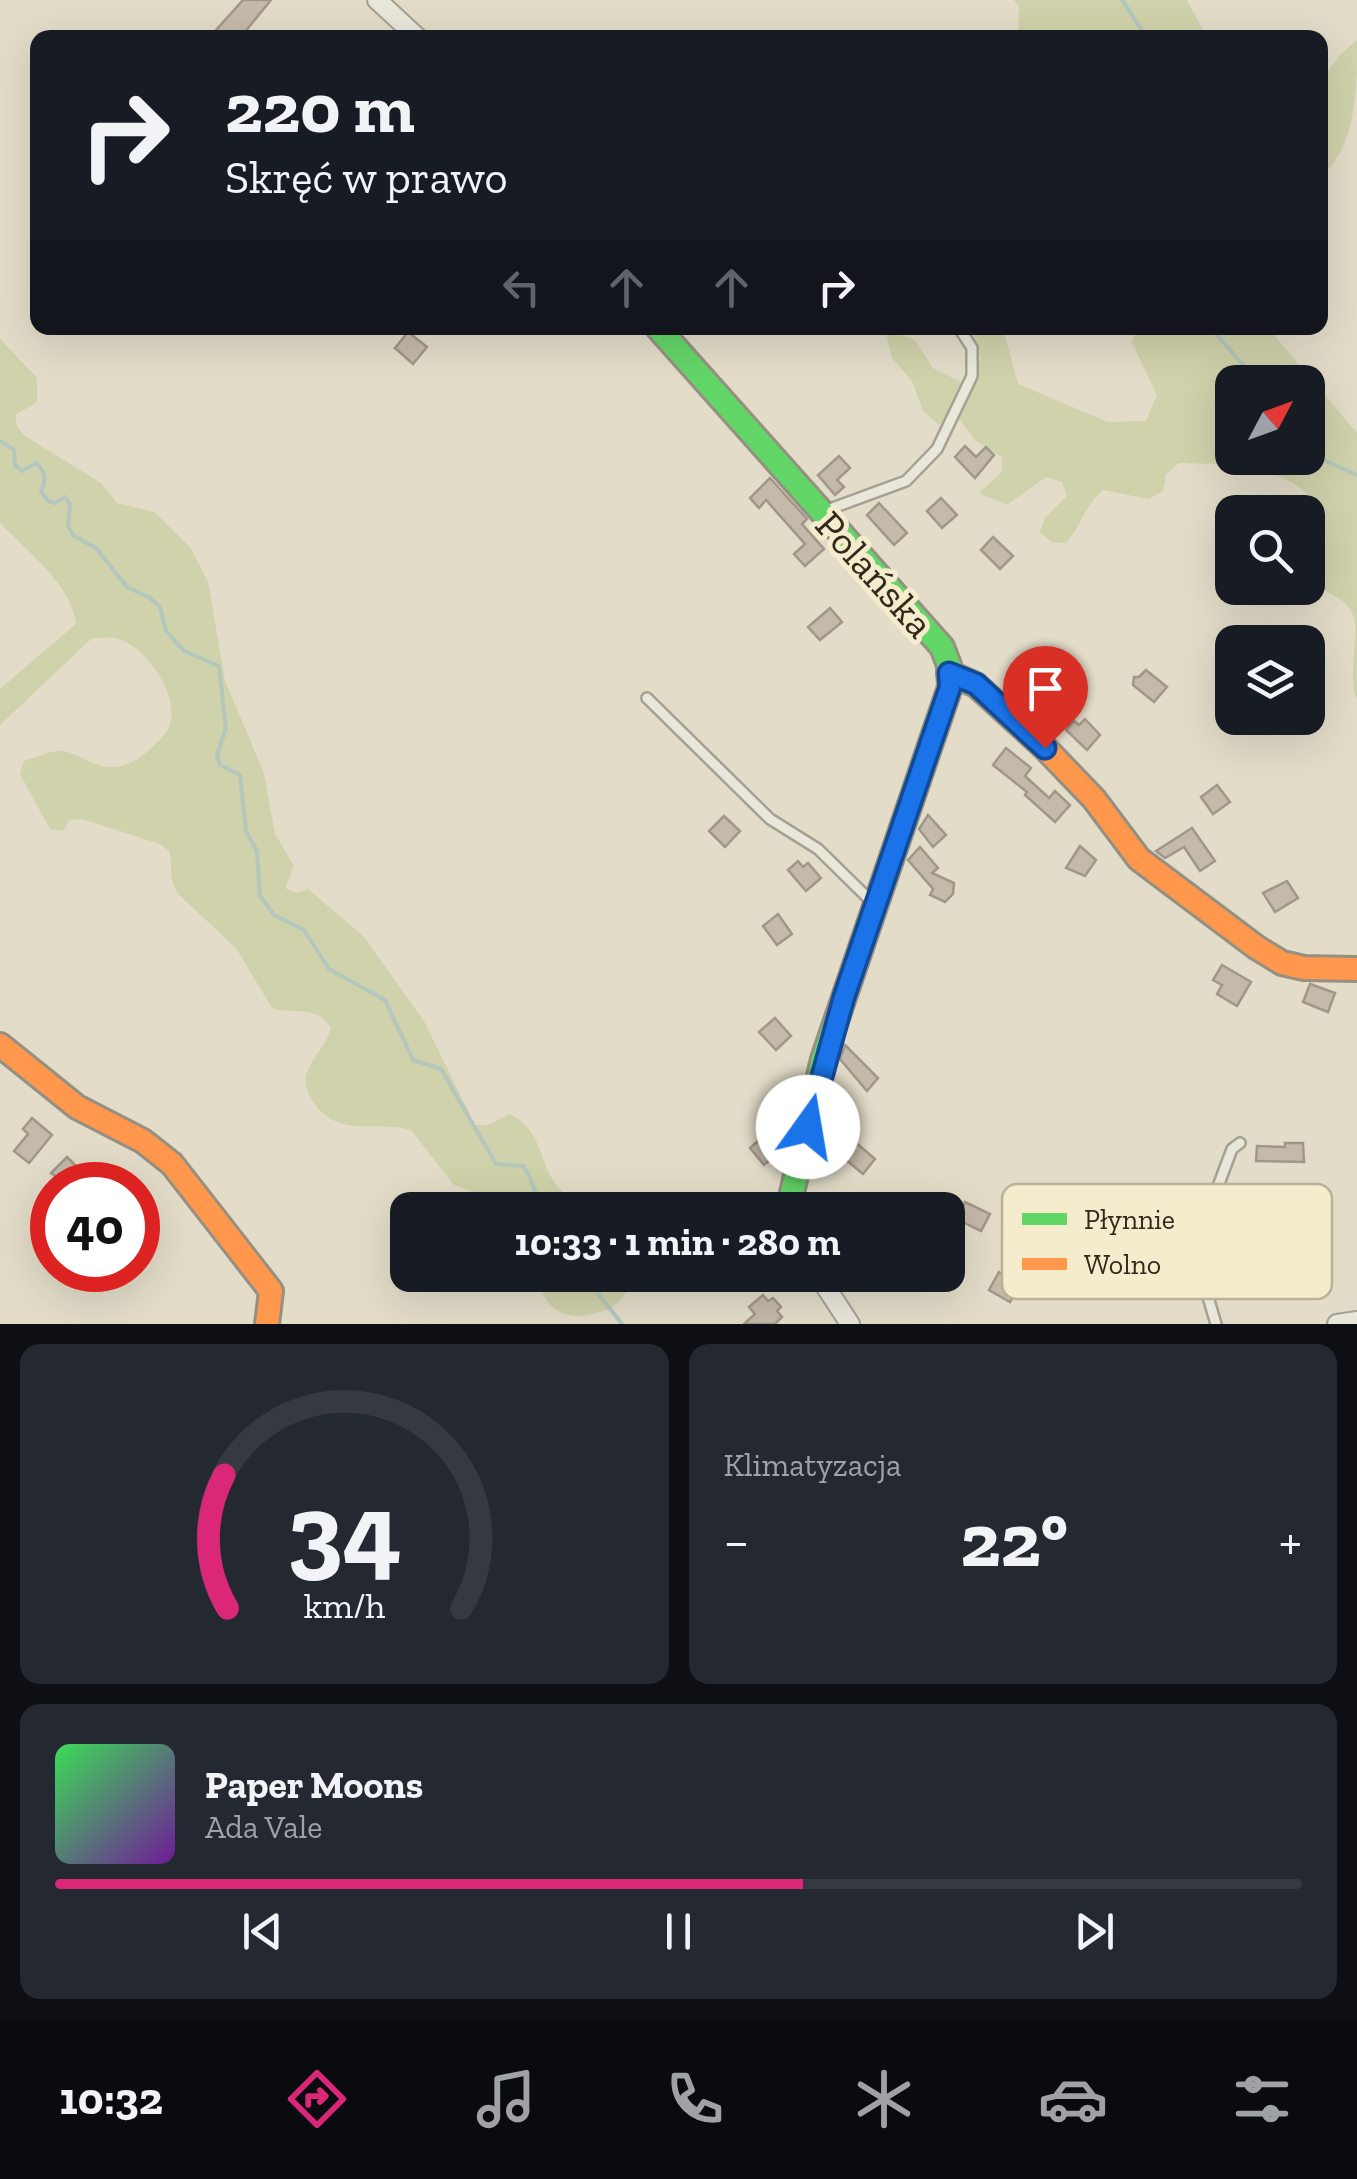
<!DOCTYPE html>
<html lang="pl">
<meta charset="utf-8">
<style>
:root{--surface:#171b24;--page:#242831;--text:#f1f3f6;--muted:#9ea1a6;--line:#363941;--accent:#db2777}
body{margin:0;font-family:"Zilla Slab",serif;background:var(--page);color:var(--text);height:100vh;display:flex;flex-direction:column;font-size:38px;white-space:nowrap}
*{box-sizing:border-box;margin:0}
p{font-size:32px;color:var(--muted)}
.icon{flex:none;width:55px;height:55px;fill:none;stroke:currentColor;stroke-width:2;stroke-linecap:round;stroke-linejoin:round}
.map{position:relative;height:1324px;overflow:hidden}
.panel{display:flex;flex-direction:column;gap:20px;padding:20px;background:#0d0f14;flex:1}
.panel>*{flex:none}
.guide{position:absolute;left:30px;top:30px;width:1298px;height:305px;border-radius:20px;box-shadow:0 10px 40px #0002;background:#171b24;color:var(--text);overflow:hidden}
.needle{width:65px;rotate:49deg}
.tools{position:absolute;left:1215px;top:365px;display:grid;gap:20px}
.tools a{display:grid;place-items:center;width:110px;height:110px;border-radius:20px;background:var(--surface);box-shadow:0 10px 40px #0002;font-size:50px}
.speed{position:absolute;left:30px;top:1162px;display:flex;gap:20px;font-size:50px;font-weight:700;text-align:center}
.speed>*{display:grid;place-content:center;width:130px;height:130px;border-radius:50%;background:var(--surface);box-shadow:0 10px 40px #0002;line-height:1}
.speed .limit{border:15px solid #d22;background:#fff;color:#111}
.pin{position:absolute;display:grid;place-items:center;width:85px;height:85px;color:#fff;margin:-102px -42px;border-radius:50% 50% 50% 0;rotate:-45deg;box-shadow:0 0 10px #0007}
.pin .icon{rotate:45deg}
.me{position:absolute;width:110px;margin:-55px;rotate:13deg;stroke-linejoin:round;filter:drop-shadow(0 0 8px #0008)}
.turn{display:flex;align-items:center;gap:35px;height:210px;padding:0 30px;font-size:45px}
.turn .icon{width:130px;height:130px;stroke-width:2.5}
.turn b{display:block;font-size:70px;line-height:85px}
.lanes{display:flex;align-items:center;height:95px;padding:0 30px;background:#0003;justify-content:center;gap:50px;direction:ltr}
.lanes .off{opacity:.35}
.big{font-size:75px;font-weight:800;line-height:1.1}
.panel .tile{flex:1;display:flex;flex-direction:column;justify-content:center;gap:15px;min-width:0;padding:0 35px;border-radius:20px;background:var(--page)}
.panel .dial{align-items:center;gap:0}
.dial svg{height:260px;overflow:visible;fill:none;stroke:var(--line);stroke-width:7;stroke-linecap:round;text-anchor:middle}
.dial text{fill:var(--text);stroke:none}
.song{display:flex;align-items:center;gap:30px}
.cover{width:120px;height:120px;border-radius:15px;background:linear-gradient(135deg,hsl(130 70% 55%),hsl(280 70% 35%))}
.played{height:10px;border-radius:5px;background:linear-gradient(90deg,var(--accent) 60%,var(--line) 60%)}
.keys{display:flex;justify-content:space-around;direction:ltr}
.heat{display:flex;justify-content:space-between;align-items:center;font-size:55px;direction:ltr}
.panel .tiles{flex:1;display:grid;gap:20px;grid-template-columns:1fr 1fr}
.tile:last-child{grid-column:span 2}
.trip{position:absolute;left:390px;top:1192px;width:575px;height:100px;border-radius:20px;background:var(--surface);box-shadow:0 10px 40px #0002;font-weight:800;line-height:100px;text-align:center}
.dock{display:flex;height:160px;justify-content:space-around;align-items:center;background:#090b0e;color:var(--muted)}
.dock .icon{width:70px;height:70px}
.dock .selected{color:var(--accent)}
.dock b{font-size:45px;color:var(--text)}
.map>svg:first-child{display:block}
</style>
<div class="map">
<svg width="1357" height="1324" viewBox="0 0 1357 1324">
<rect width="100%" height="100%" fill="#e2dcc8"/>
<g fill="#cfd2aa" fill-rule="evenodd">
<polygon points="1014,0 1187,0 1207,37 1018,37 1019,6"/>
<path d="M1357 40C1357 92 1357 143 1320 179V82L1340 55Z"/>
<path d="M970 328H1003L1018 384 1108 422 1146 421 1157 395 1132 343 1136 328H1268L1357 433V700C1348 678 1357 648 1355 622 1351 596 1326 597 1312 579 1298 561 1309 521 1313 501 1284 463 1223 464 1179 463L1166 475 1163 491 1149 499 1103 490C1085 505 1081 526 1066 543L1051 542 1040 532 1045 518 1067 496 1062 482 1046 477 1007 505 979 493 1002 472V457L976 441 960 420 939 425 923 411 912 381 892 358 885 329 915 340 933 368 961 382 981 358ZM1232 382H1308V458H1232Z"/>
<path d="M0 339 37 378V402L15 415 17 427 25 436 101 483 117 503 154 512 190 547 208 582 225 681 264 773 275 834 294 866 285 888 296 893 308 889 364 937 424 1021 475 1125H489L510 1114C547 1133 538 1172 564 1193 574 1201 590 1202 600 1210H504L492 1199 454 1185 411 1130C377 1120 342 1138 316 1106 310 1098 304 1087 306 1077 309 1060 326 1047 331 1028 317 1004 295 1015 272 1008L236 948 177 893 172 880 170 852 160 844 82 819 69 820 63 831 50 829 20 774 24 761C34 758 51 750 61 751 85 753 101 779 134 761 146 754 162 740 168 729 183 700 148 650 122 640 111 636 102 637 91 639L0 725V689L76 624C72 585 26 550 0 523Z"/>
<path d="M535 1275H632C630 1290 623 1299 611 1308 571 1324 548 1317 535 1275Z"/>
</g>
<g fill="none" stroke-linecap="round" stroke-linejoin="round">
<g stroke="#b4c7bc" stroke-width="4">
<polyline points="1122,0 1147,38"/>
<polyline points="1211,328 1258,382"/>
<polyline points="1308,395 1308,417"/>
<polyline points="1308,433 1319,458 1357,475"/>
<path d="M0 441 14 450 15 465 22 471 36 463C45 472 47 480 41 491L48 501 55 503 65 497 70 504 68 526 74 536 96 548 127 587 150 598 160 607 166 631 184 651 219 666 226 728 217 755 220 765 240 775 246 831 257 851 260 896 274 915 304 930 329 969 385 1000 413 1060 441 1069 496 1164 523 1166C534 1180 535 1201 546 1210"/>
<polyline points="583,1275 622,1324"/>
</g>
</g>
<g fill="#c5baa9" stroke="#a19788" stroke-width="2.5">
<polygon points="243,0 271,0 240,38 209,38"/>
<polygon points="408,332 427,347 413,364 395,348"/>
<polygon points="965,446 976,457 986,447 994,455 975,478 955,457"/>
<polygon points="839,456 850,468 837,480 844,487 835,495 818,475"/>
<polygon points="770,478 807,519 802,524 824,549 805,566 794,554 805,544 766,500 759,508 750,498"/>
<polygon points="941,498 957,515 942,528 927,511"/>
<polygon points="879,503 907,533 894,545 867,515"/>
<polygon points="993,537 1013,556 1000,569 981,550"/>
<polygon points="830,608 842,622 820,640 808,627"/>
<polygon points="1038,670 1056,686 1042,701 1025,685"/>
<polygon points="1146,670 1167,687 1154,702 1133,685 1134,677 1139,677"/>
<polygon points="1085,719 1100,735 1087,750 1066,730 1074,721 1079,725"/>
<polygon points="1006,748 1031,768 1025,776 1049,798 1055,791 1070,805 1055,822 1025,795 1027,792 993,765"/>
<polygon points="1217,785 1230,802 1213,814 1201,797"/>
<polygon points="928,815 946,835 933,847 919,829"/>
<polygon points="724,816 740,831 725,847 709,831"/>
<polygon points="1192,828 1215,861 1200,871 1184,847 1165,858 1156,851"/>
<polygon points="1080,846 1096,860 1085,876 1066,868"/>
<polygon points="920,847 938,868 932,873 954,883 953,894 945,902 930,895 933,889 908,860"/>
<polygon points="798,861 803,867 808,863 821,878 806,891 788,870"/>
<polygon points="1287,881 1298,898 1275,912 1263,893"/>
<polygon points="778,914 792,934 777,945 763,926"/>
<polygon points="1222,965 1251,982 1237,1006 1217,994 1222,985 1213,980"/>
<polygon points="1310,984 1335,993 1328,1012 1303,1002"/>
<polygon points="775,1018 791,1036 776,1050 759,1032"/>
<polygon points="845,1045 878,1078 867,1091 840,1059"/>
<polygon points="783,1104 794,1114 789,1135 781,1144 784,1147 764,1165 750,1148 782,1120 774,1113"/>
<polygon points="32,1118 52,1135 29,1163 14,1151 28,1134 23,1129"/>
<polygon points="827,1121 852,1145 855,1142 875,1159 863,1174 821,1139"/>
<polygon points="1285,1143 1303,1143 1304,1162 1256,1161 1257,1146 1285,1147"/>
<polygon points="67,1157 82,1172 69,1185 51,1173"/>
<polygon points="965,1202 990,1214 981,1231 957,1219"/>
<polygon points="999,1272 1020,1285 1010,1302 989,1290"/>
<polygon points="763,1295 768,1301 773,1298 781,1307 777,1311 782,1317 775,1324 744,1324 755,1314 749,1307"/>
</g>
<g fill="none" stroke-linecap="round" stroke-linejoin="round">
<g stroke="#a6a092" stroke-width="14">
<g id="lane">
<polyline points="827,510 906,481 937,449 972,376 972,348 959,328"/>
<polyline points="647,698 770,819 818,849 872,902"/>
<polyline points="1216,1324 1208,1297 1219,1217 1217,1189 1232,1149 1240,1143"/>
</g>
</g>
<g stroke="#a6a092" stroke-width="22">
<g id="street">
<polyline points="377,0 418,38"/>
<polyline points="818,1275 850,1324"/>
<polyline points="1337,1324 1357,1321"/>
</g>
</g>
<g stroke="#969082" stroke-width="28">
<polyline id="fast" points="658,328 942,647 949,665 950,687 823,1059 788,1210"/>
</g>
<g stroke="#969082" stroke-width="28">
<g id="slow">
<polyline points="949,673 976,685 1045,748 1094,799 1139,859 1256,947 1282,963 1304,968 1357,969"/>
<polyline points="0,1045 77,1107 143,1141 172,1164 271,1291 267,1324"/>
</g>
</g>
<use href="#lane" stroke="#e9e6da" stroke-width="9"/>
<use href="#street" stroke="#e9e6da" stroke-width="18"/>
<use href="#fast" stroke="#63d668" stroke-width="22"/>
<use href="#slow" stroke="#ff974d" stroke-width="22"/>
</g>
<g fill="none" stroke-linecap="round" stroke-linejoin="round">
<g stroke="#114b97" stroke-width="25">
<polyline id="route" points="808,1127 844,997 950,687 949,673 976,684 1045,748"/>
</g>
<use href="#route" stroke="#1a73e8" stroke-width="18"/>
</g>
<g text-anchor="middle" stroke-width="10" stroke-linejoin="round" paint-order="stroke">
<g font-size="40" fill="#33291b" stroke="#f4eccd">
<text transform="translate(875 574) rotate(48)" y="14">Polańska</text>
</g>
</g>
<rect x="1002" y="1184" width="330" height="115" rx="15" fill="#f4eccd" stroke="#bab298" stroke-width="2.5"/>
<rect x="1022" y="1213" width="45" height="12" fill="#63d668"/>
<rect x="1022" y="1258" width="45" height="12" fill="#ff974d"/>
<g font-size="28" fill="#33291b">
<text x="1084" y="1229">Płynnie</text>
<text x="1084" y="1274">Wolno</text>
</g>
</svg>
<div class="tools">
<a><svg class="needle" viewBox="-14 -14 28 28"><path d="M0-13l5 13h-10z" fill="#e53935"/><path d="M0 13l5-13h-10z" fill="#9ea1a6"/></svg></a>
<a><svg class="icon" aria-label="search" viewBox="0 0 24 24"><circle cx="10" cy="10" r="6"/><path d="M15 15l6 6"/></svg></a>
<a><svg class="icon" aria-label="layers" viewBox="0 0 24 24"><path d="M12 4l9 5-9 5-9-5zM3 14l9 5 9-5"/></svg></a>
</div>
<div class="speed"><div class="limit">40</div></div>
<div class="pin" style="left:1045px;top:748px;background:#d93025"><svg class="icon" aria-label="arrive" viewBox="0 0 24 24"><path d="M6 21V4h12l-3 4 3 4H6"/></svg></div>
<svg class="me" style="left:808px;top:1127px" viewBox="-20 -20 40 40"><circle r="19" fill="#fff"/><path d="M0-13L10 11 0 6-10 11z" fill="#1a73e8"/></svg>
<div class="trip">10:33 · 1 min · 280 m</div>
<div class="guide">
<div class="turn"><svg class="icon" aria-label="right" viewBox="0 0 24 24"><path d="M7 20v-9h11M14 6l5 5-5 5"/></svg><div><b>220 m</b>Skręć w prawo</div></div>
<div class="lanes"><svg class="icon off" aria-label="left" viewBox="0 0 24 24"><path d="M17 20v-9H6M10 6l-5 5 5 5"/></svg><svg class="icon off" aria-label="ahead" viewBox="0 0 24 24"><path d="M12 20V5M6 11l6-6 6 6"/></svg><svg class="icon off" aria-label="ahead" viewBox="0 0 24 24"><path d="M12 20V5M6 11l6-6 6 6"/></svg><svg class="icon" aria-label="right" viewBox="0 0 24 24"><path d="M7 20v-9h11M14 6l5 5-5 5"/></svg></div>
</div>
</div>
<section class="panel">
<div class="tiles">
<div class="tile dial"><svg viewBox="0 0 100 80">
<path d="M14 69A42 42 0 1 1 86 69"/>
<path d="M14 69A42 42 0 0 1 13 28" stroke="#db2777"/>
<text x="50" y="56" font-size="32" font-weight="700">34</text>
<text x="50" y="72" font-size="11">km/h</text>
</svg></div>
<div class="tile"><p>Klimatyzacja</p>
<div class="heat"><a>−</a><b class="big">22°</b><a>+</a></div>
</div>
<div class="tile">
<div class="song"><i class="cover"></i><div><b>Paper Moons</b><p>Ada Vale</p></div></div>
<div class="played"></div>
<div class="keys"><svg class="icon" aria-label="previous" viewBox="0 0 24 24"><path d="M18 5L8 12l10 7zM5 5v14"/></svg><svg class="icon" aria-label="pause" viewBox="0 0 24 24"><path d="M8 5v14M16 5v14"/></svg><svg class="icon" aria-label="next" viewBox="0 0 24 24"><path d="M6 5l10 7-10 7zM19 5v14"/></svg></div>
</div>
</div>
</section>
<nav class="dock">
<b>10:32</b>
<svg class="icon selected" aria-label="directions" viewBox="0 0 24 24"><path d="M12 3l9 9-9 9-9-9zM9 14v-3h6M13 9l2 2-2 2"/></svg>
<svg class="icon" aria-label="music" viewBox="0 0 24 24"><path d="M9 18V5l10-2v13"/><circle cx="6" cy="18" r="3"/><circle cx="16" cy="16" r="3"/></svg>
<svg class="icon" aria-label="phone" viewBox="0 0 24 24"><path d="M5 4h4l2 5-3 2q2 4 5 5l2-3 5 2v4C11 20 4 13 5 4z"/></svg>
<svg class="icon" aria-label="climate" viewBox="0 0 24 24"><path d="M12 3v18M4 7l16 10M4 17L20 7"/></svg>
<svg class="icon" aria-label="car" viewBox="0 0 24 24"><path d="M5 17H2v-5l4-1 3-4h7l3 4 3 1v5h-3M9 17h6M6 11h13"/><circle cx="7" cy="17" r="2"/><circle cx="17" cy="17" r="2"/></svg>
<svg class="icon" aria-label="filters" viewBox="0 0 24 24"><path d="M4 7h16M4 17h16"/><circle cx="9" cy="7" r="2"/><circle cx="15" cy="17" r="2"/></svg>
</nav>
